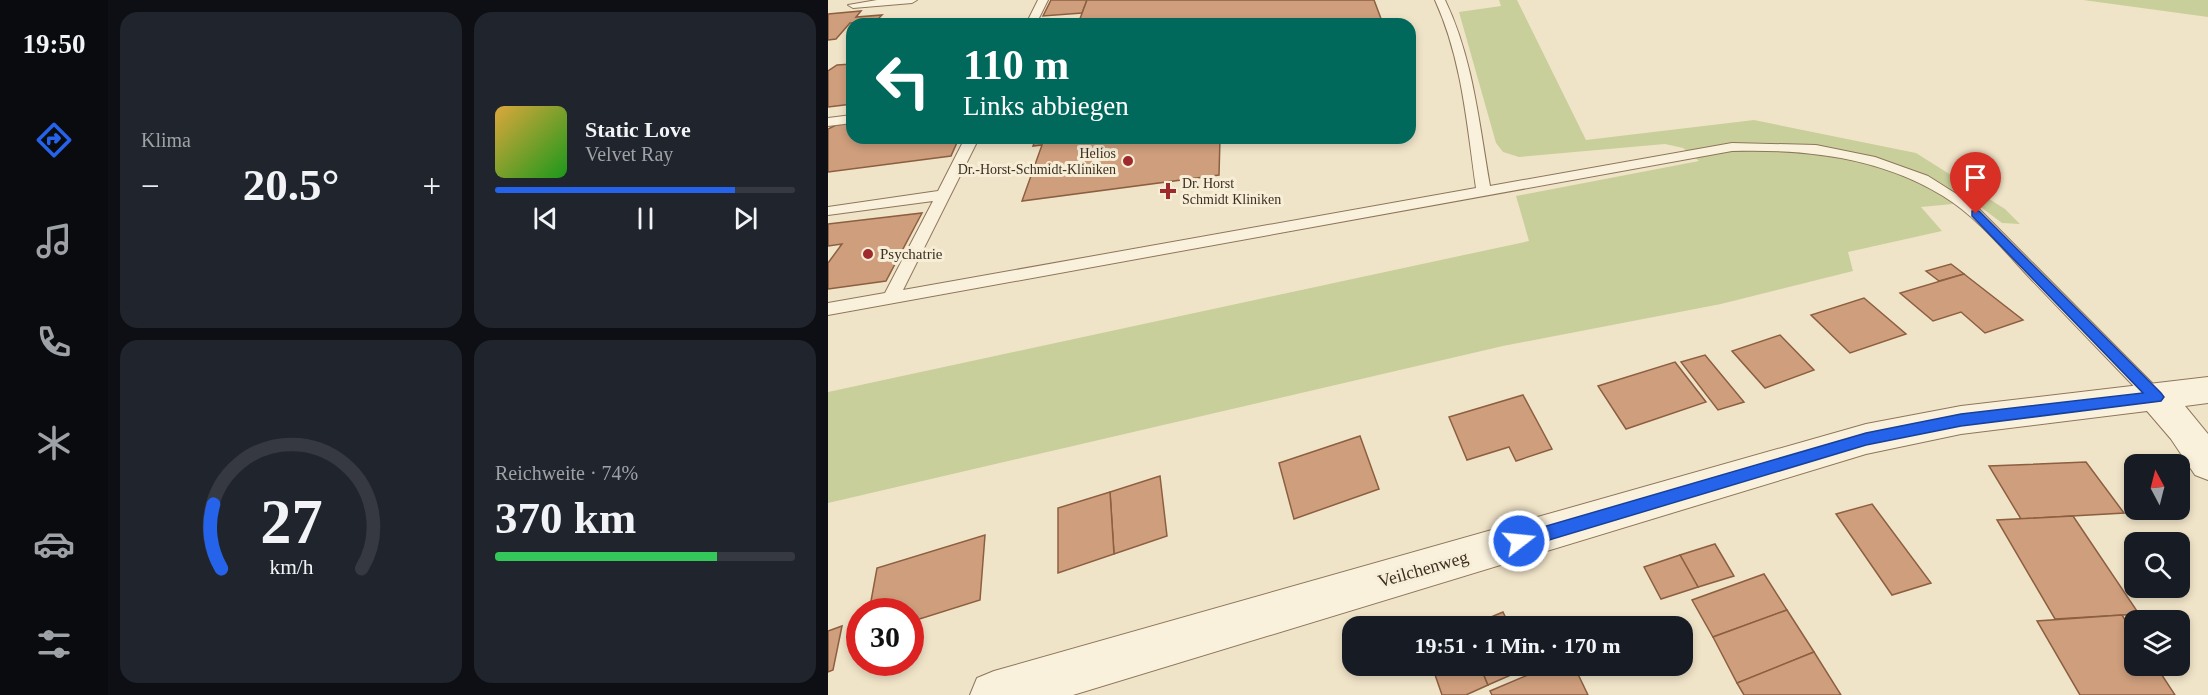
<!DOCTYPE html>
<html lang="de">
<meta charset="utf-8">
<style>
:root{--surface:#171b24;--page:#20242c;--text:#f1f3f6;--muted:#9ea1a6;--line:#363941;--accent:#2563eb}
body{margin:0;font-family:Georgia,serif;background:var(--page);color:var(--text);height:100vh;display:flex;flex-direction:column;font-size:22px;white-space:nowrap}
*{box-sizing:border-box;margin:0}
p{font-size:20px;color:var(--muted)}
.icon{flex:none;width:33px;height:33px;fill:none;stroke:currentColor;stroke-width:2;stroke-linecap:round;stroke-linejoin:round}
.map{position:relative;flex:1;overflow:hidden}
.sheet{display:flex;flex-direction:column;gap:12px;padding:12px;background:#0d0f14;width:720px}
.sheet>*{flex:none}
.guide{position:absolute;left:18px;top:18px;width:570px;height:126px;border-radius:18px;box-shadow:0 3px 9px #0003;background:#00695c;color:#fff;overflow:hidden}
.needle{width:39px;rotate:353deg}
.fabs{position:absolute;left:1296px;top:454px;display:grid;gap:12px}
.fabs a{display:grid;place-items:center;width:66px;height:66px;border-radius:12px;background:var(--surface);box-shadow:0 3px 9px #0003;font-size:30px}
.speed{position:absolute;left:18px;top:598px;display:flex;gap:12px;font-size:30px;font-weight:700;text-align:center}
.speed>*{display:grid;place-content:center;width:78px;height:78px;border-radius:50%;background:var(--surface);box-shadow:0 3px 9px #0003;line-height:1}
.speed .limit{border:9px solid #d22;background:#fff;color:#111}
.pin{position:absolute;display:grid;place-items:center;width:51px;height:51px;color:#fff;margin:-62px -26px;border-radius:50% 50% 50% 0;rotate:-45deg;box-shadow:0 0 6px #0007}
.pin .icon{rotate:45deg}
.me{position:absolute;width:66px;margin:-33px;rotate:74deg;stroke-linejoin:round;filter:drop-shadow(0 0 4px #0008)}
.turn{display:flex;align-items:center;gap:21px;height:126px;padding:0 18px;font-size:27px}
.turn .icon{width:78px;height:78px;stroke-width:2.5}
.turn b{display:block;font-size:42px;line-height:51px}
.big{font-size:45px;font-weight:800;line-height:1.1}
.sheet .tile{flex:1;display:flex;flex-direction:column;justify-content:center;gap:9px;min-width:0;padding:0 21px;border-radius:18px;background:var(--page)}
.sheet .dial{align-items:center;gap:0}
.dial svg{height:156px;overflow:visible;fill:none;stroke:var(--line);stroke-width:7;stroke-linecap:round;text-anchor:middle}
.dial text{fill:var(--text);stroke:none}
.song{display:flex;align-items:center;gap:18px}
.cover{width:72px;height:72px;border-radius:9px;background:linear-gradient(135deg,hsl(40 70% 55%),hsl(120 70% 35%))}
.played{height:6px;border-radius:3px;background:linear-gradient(90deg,var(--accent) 80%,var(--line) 80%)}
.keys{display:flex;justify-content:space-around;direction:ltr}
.heat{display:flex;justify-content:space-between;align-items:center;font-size:33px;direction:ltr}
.charge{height:9px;border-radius:4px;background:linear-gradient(90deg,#34c759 74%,var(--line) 0)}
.sheet .tiles{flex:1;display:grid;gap:12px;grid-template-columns:repeat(2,1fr)}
.trip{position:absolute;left:514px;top:616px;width:351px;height:60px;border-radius:18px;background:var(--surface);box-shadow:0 3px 9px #0003;font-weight:800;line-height:60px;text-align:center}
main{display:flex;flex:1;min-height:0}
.dock{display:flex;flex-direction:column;width:108px;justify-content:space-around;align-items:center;background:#090b0e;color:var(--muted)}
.dock .icon{width:42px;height:42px}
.dock .active{color:var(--accent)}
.dock b{font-size:27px;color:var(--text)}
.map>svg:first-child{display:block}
</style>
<main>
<nav class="dock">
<b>19:50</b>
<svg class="icon active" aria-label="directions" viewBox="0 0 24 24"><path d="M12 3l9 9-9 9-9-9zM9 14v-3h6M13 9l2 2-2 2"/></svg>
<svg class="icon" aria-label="music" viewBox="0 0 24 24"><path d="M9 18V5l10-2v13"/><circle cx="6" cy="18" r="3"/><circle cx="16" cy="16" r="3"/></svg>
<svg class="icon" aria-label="phone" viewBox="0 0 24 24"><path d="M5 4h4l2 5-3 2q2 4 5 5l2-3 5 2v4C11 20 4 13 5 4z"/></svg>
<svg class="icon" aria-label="climate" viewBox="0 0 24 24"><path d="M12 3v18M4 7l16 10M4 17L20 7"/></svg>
<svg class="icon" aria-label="car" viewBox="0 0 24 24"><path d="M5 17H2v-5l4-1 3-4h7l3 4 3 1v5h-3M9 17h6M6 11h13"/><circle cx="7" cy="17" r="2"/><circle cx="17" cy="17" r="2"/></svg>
<svg class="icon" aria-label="filters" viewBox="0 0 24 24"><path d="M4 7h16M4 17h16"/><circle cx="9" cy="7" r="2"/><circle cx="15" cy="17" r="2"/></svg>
</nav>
<section class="sheet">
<div class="tiles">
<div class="tile"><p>Klima</p>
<div class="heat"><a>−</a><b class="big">20.5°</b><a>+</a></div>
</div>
<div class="tile">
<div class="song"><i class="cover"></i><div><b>Static Love</b><p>Velvet Ray</p></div></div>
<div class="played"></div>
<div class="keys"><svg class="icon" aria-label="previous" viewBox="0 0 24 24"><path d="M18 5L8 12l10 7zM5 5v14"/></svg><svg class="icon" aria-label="pause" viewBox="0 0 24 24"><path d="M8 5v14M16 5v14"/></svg><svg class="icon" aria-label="next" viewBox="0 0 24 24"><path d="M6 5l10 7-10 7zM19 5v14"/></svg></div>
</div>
<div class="tile dial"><svg viewBox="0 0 100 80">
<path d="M14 69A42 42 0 1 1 86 69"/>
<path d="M14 69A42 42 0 0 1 10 36" stroke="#2563eb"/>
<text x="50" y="56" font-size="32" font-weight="700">27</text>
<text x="50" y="72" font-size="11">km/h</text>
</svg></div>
<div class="tile"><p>Reichweite · 74%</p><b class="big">370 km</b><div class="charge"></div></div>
</div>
</section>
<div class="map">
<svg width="1380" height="695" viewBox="0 0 1380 695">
<rect width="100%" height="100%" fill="#f0e4c8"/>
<g fill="#c9cf9b">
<polygon points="671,0 689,0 758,140 926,120 1088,153 1177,209 1192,224 1174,223 1146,202 1093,207 1114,231 1020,252 1025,271 893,304 675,346 0,503 0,392 701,241 688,196 871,161 855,148 837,144 691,157 675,152 668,143 631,12 673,6"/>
<polygon points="1255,0 1380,0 1380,17"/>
</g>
<g fill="#cf9f7d" stroke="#8d5f41" stroke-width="1.5">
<polygon points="223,0 259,0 254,13 215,16"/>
<polygon points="259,0 546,0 555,24 250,24"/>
<polygon points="33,11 28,17 54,15 48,21 22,23 8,39 0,40 0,14"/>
<polygon points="24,64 24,104 0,107 0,71 9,65"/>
<polygon points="24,123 24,138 131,138 123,156 0,172 0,129 8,125"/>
<polygon points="208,138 392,138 391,175 194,201 214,145 205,146"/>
<polygon points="94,213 58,281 0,289 0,263 14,244 0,246 0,224"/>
<polygon points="1123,264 1136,274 1111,281 1098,271"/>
<polygon points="1136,274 1195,320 1157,333 1133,312 1105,321 1072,293"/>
<polygon points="1036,298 1078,334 1022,353 983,315"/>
<polygon points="952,335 986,370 937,388 904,351"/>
<polygon points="877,355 916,402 890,410 853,362"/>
<polygon points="847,362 878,402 798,429 770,386"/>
<polygon points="695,395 724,449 688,461 681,447 639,460 621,417"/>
<polygon points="532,436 551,489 466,519 451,463"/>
<polygon points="1258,462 1296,513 1193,519 1161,466"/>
<polygon points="332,476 339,536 286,554 282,492"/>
<polygon points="282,492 286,554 230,573 230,508"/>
<polygon points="1044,504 1103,583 1064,595 1008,514"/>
<polygon points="1245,516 1311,614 1227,619 1169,520"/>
<polygon points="157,535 152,600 82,622 82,612 41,612 49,568"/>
<polygon points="887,544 906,576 870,587 852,555"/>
<polygon points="852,555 870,587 833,599 816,567"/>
<polygon points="936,574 959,610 885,637 864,600"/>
<polygon points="959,610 986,652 909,683 885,637"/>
<polygon points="675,612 682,627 639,627"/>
<polygon points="1294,615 1306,634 1306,666 1328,666 1347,695 1252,695 1209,621"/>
<polygon points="14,626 5,670 0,672 0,631"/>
<polygon points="986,652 1013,695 916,695 909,683"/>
<polygon points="604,666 652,666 660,685 638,695 614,695"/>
<polygon points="652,666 700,666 701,667 660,685"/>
<polygon points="721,666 746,666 760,695 664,695 662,691"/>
</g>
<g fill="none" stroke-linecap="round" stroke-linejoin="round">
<g stroke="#8d765c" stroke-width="2">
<g id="lane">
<polygon points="49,0 89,0 84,3 25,8 20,5"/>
<polygon points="210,0 220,0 208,24 198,24"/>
<path d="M607 0H617C645 58 651 123 662 186L904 143 988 145 1047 157 1100 176 1149 207 1338 397 1335 402 1328 404 1321 402C1281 360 1241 319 1201 277 1174 248 1149 217 1115 196 1051 157 978 149 904 151L0 315V303L57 293 105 201 0 215V207L110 191 137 138H151L75 290 648 188C639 125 634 59 607 0Z"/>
<polygon points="24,115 24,123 0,126 0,118"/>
</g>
</g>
<g stroke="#8d765c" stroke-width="2">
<polygon id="street" points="1380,377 1380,403 1357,406 1380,434 1380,480 1367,475 1343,439 1319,411 1133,434 1038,454 245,695 142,695 149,678 166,671 1038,424 1133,406"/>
</g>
<use href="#lane" fill="#faf1dc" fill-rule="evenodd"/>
<use href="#street" fill="#faf1dc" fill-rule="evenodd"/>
</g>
<polygon fill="#2563eb" stroke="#184099" stroke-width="1.5" points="1144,211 1151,211 1333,393 1336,397 1333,401 1133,426 1038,445 691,549 685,547 682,541 685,536 691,534 1038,433 1133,414 1315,393 1144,216"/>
<g fill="#9e2a2b" stroke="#f7eed8" stroke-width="2">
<circle cx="300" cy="161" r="6"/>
<path d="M337 182h6v6h6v6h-6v6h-6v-6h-6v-6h6z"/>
<circle cx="40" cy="254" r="6"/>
</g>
<g text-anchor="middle" stroke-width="6" stroke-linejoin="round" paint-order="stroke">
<g font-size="14" fill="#3d2e20" stroke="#f7eed8" text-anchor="end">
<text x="288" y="158">Helios<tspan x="288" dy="16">Dr.-Horst-Schmidt-Kliniken</tspan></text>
<text x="354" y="188" text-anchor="start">Dr. Horst<tspan x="354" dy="16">Schmidt Kliniken</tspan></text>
</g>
<g font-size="15" fill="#3d2e20" stroke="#f7eed8" text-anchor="start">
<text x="52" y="259">Psychatrie</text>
</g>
<g font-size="18" fill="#3d2e20" stroke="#f7eed8">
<text transform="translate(595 569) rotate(-16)" y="6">Veilchenweg</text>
</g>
</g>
</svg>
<div class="fabs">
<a><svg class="needle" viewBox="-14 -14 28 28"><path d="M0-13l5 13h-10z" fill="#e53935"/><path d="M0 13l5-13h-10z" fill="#9ea1a6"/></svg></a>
<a><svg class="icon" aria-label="search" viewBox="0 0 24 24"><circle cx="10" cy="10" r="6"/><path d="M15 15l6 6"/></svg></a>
<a><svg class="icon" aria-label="layers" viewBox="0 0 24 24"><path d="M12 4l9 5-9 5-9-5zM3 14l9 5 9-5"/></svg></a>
</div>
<div class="speed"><div class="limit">30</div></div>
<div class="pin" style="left:1148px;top:214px;background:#d93025"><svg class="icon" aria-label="arrive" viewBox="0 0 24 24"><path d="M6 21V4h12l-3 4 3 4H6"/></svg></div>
<svg class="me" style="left:691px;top:541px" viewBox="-20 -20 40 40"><circle r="17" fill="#2563eb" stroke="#fff" stroke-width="3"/><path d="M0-11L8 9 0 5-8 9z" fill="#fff"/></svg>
<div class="trip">19:51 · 1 Min. · 170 m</div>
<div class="guide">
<div class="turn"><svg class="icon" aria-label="left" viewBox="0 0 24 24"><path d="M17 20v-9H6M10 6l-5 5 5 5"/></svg><div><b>110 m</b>Links abbiegen</div></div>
</div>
</div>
</main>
